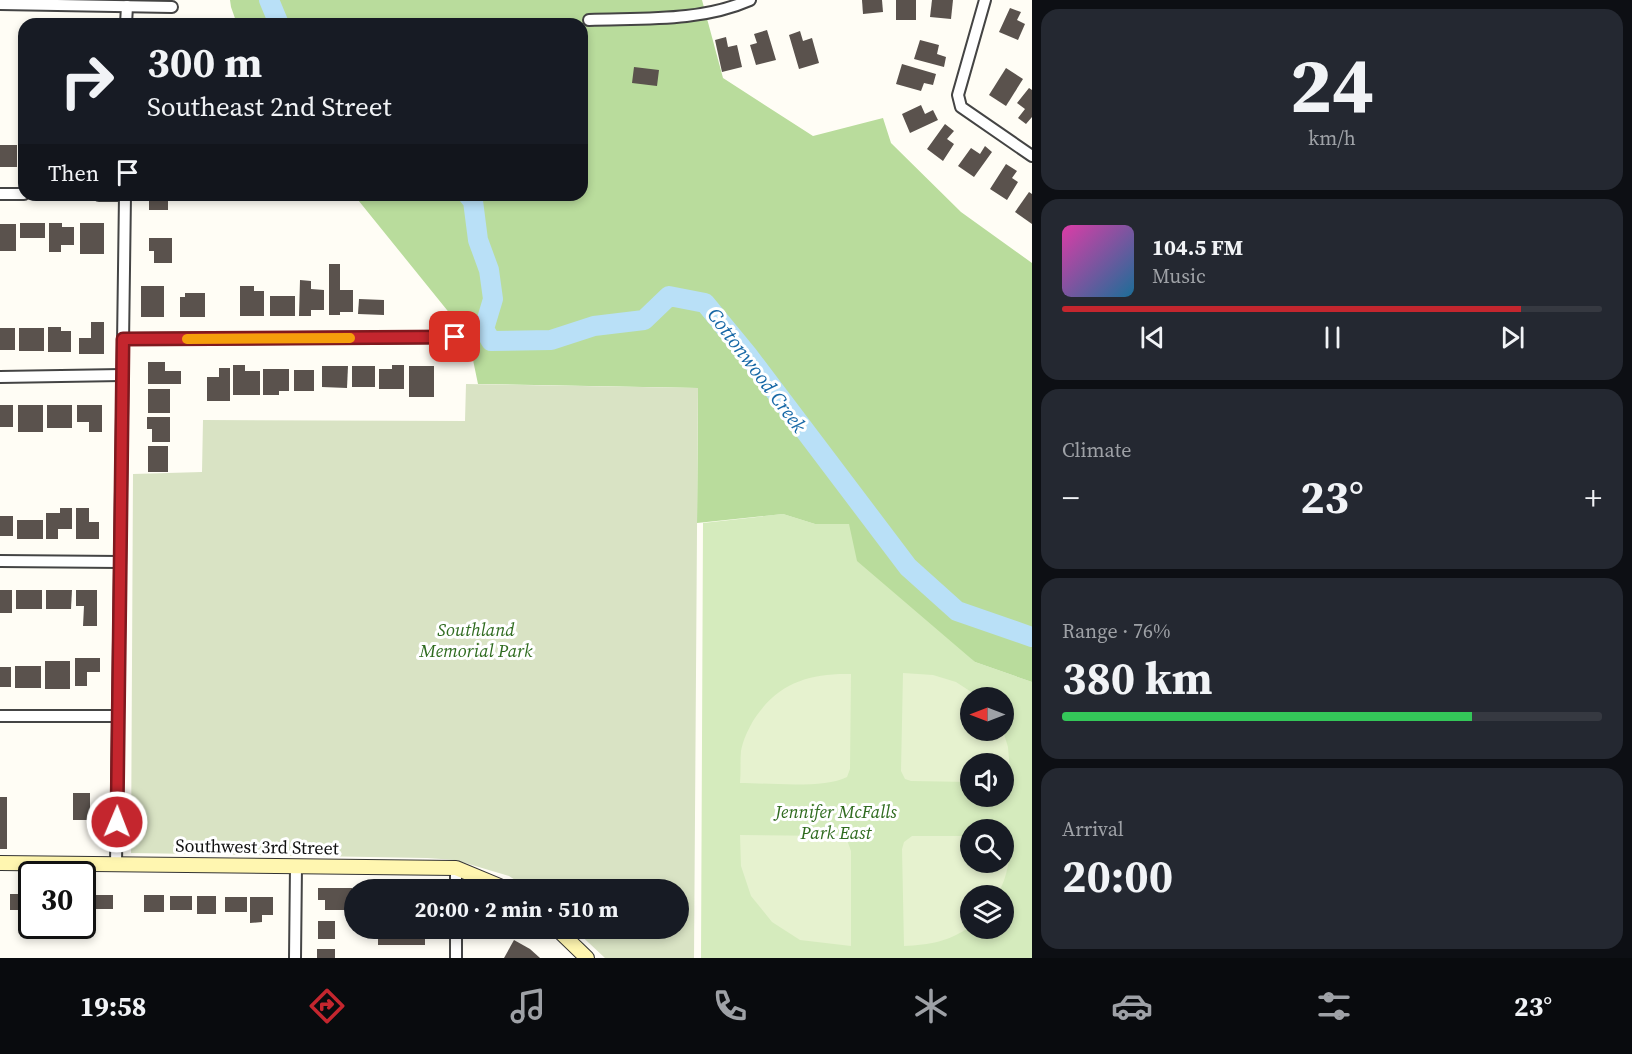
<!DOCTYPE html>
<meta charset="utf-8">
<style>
:root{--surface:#171b24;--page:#242831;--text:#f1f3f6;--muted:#9ea1a6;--line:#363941;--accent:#c4262e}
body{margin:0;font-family:"Source Serif 4",serif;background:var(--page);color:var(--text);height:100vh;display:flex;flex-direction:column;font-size:22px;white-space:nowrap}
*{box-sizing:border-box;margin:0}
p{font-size:20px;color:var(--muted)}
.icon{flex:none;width:33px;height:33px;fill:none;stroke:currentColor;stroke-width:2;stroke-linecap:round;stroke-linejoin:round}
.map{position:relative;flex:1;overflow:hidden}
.details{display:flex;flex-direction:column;gap:9px;padding:9px;background:#0d0f14;width:600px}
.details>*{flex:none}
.hud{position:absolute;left:18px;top:18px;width:570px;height:183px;border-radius:18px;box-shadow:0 3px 9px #0003;background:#171b24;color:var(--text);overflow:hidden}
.needle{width:39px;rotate:270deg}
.buttons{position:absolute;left:960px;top:687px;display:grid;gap:12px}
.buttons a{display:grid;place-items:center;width:54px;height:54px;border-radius:50%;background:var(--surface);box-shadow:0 3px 9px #0003;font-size:30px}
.speed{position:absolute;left:18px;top:861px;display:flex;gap:12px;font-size:30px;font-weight:700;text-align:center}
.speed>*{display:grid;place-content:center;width:78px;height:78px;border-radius:50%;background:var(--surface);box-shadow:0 3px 9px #0003;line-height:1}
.speed .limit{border:3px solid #111;border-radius:9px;background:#fff;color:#111}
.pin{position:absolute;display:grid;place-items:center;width:51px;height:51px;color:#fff;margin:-26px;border-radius:12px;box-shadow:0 3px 9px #0006}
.me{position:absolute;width:66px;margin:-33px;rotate:1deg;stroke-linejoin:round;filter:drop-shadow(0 0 4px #0008)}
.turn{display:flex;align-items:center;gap:21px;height:126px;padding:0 30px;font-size:27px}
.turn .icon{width:78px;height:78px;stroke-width:2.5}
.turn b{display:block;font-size:42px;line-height:51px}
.then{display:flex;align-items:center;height:57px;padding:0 30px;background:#0003;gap:12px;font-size:22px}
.big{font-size:45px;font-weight:700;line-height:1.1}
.details .card{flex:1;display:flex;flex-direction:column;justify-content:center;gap:9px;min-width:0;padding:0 21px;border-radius:18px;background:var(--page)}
.details .dial{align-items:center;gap:0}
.dial b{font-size:78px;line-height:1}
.song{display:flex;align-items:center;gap:18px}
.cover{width:72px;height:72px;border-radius:9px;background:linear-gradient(135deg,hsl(320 70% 55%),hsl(200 70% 35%))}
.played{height:6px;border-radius:3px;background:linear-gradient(90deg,var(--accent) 85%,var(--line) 85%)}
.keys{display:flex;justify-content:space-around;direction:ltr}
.heat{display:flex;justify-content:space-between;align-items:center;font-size:33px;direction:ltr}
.charge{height:9px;border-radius:4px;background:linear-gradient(90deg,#34c759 76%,var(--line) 0)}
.trip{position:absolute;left:344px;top:879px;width:345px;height:60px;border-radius:30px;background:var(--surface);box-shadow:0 3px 9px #0003;font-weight:700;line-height:60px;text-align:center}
.tab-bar{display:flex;height:96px;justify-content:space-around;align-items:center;background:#090b0e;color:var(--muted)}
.tab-bar .icon{width:42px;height:42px}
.tab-bar .current{color:var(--accent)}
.tab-bar b{font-size:27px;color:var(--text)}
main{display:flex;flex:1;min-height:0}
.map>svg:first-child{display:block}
</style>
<main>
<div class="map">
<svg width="1032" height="958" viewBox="0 0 1032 958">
<rect width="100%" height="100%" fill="#fffdf5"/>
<path fill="#d5ebbd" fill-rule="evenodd" d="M783 514 815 524H849L975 662 1032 682V958H701L703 523ZM970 698H1004V730H970ZM970 764H1004V796H970ZM970 830H1004V862H970ZM970 896H1004V928H970Z"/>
<polygon fill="#b9dc9c" points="230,0 702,0 723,78 813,136 883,118 891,143 961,212 1032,263 1032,682 975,662 857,561 849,524 815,524 783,514 697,523 698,388 478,384 468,336 354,195 582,195 582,24 237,24 231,7"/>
<polygon fill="#d9e3c4" points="466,384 698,388 694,958 605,958 574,929 678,928 678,890 529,889 509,876 455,860 427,858 131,853 133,474 202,472 203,420 465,421"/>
<g fill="#e6f2cf">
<polygon points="903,673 933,675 956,682 979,697 970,698 970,730 1003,731 1008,747 1011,783 1004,783 1004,764 970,764 970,782 911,781 905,779 901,771"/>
<path d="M851 674 850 769 847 777C824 789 769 783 740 783 741 772 740 761 741 751 743 740 748 730 753 721 777 683 809 673 851 674Z"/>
<polygon points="740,835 835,836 847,840 851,851 851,946 800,940 772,922 751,896 741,866"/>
<path d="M912 836H970V862H1004V836H1011C1010 857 1008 877 997 895L970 896V927C949 941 930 945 904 946L902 849 904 842Z"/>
</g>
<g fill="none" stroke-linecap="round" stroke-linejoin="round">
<g stroke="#b9e0f7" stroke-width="20">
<polyline points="269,0 279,24"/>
<polyline points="468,195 473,201 478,240 489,270 493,299 484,329 491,341 551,340 594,326 644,320 669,296 705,303 747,354 908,567 957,611 1032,637"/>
</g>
</g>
<g fill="#5a524d">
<polygon points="862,0 882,0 883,12 863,14"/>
<rect x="896" y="0" width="20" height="20"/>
<polygon points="932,0 953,0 951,19 930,17"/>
<polygon points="1010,8 1021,12 1017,20 1025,24 1018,40 999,32"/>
<polygon points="767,30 776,60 756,65 750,45 757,43 754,34"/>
<polygon points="800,31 803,41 812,38 819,63 799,69 789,35"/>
<polygon points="726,37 728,47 737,45 742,67 722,72 715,40"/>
<polygon points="920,40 939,45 937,54 946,57 944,67 914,59"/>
<polygon points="902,64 936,74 933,85 924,83 921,91 896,84"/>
<polygon points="634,67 659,70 657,86 632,83"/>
<polygon points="1006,68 1023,79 1006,106 989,95"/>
<polygon points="1029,88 1032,90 1032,117 1026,124 1018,118 1025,109 1017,103"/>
<polygon points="921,105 925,114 933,110 938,120 910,133 902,114"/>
<polygon points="945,124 954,131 947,139 954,144 943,161 927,149"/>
<rect x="0" y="145" width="17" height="22"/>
<polygon points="985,146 992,152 974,177 958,166 971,148 980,154"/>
<polygon points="1006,164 1017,171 1012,178 1018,182 1007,200 990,189"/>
<polygon points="1029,192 1032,194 1032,224 1015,212"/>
<rect x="149" y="195" width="19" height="15"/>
<rect x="20" y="223" width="25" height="15"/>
<polygon points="49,223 62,223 62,227 74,227 74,245 61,245 61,252 49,252"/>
<rect x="80" y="223" width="24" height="31"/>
<rect x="0" y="224" width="16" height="27"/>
<polygon points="149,238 172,238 172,263 154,263 154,251 149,251"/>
<polygon points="329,264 340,264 340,290 353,290 353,312 340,312 340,315 329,315"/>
<polygon points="300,280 311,281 311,289 324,290 324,310 311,310 311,316 299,316"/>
<rect x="141" y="286" width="23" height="31"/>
<polygon points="240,286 254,286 254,291 264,291 264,316 240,316"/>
<polygon points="185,293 205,293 205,317 180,317 180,297 185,297"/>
<rect x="270" y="296" width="25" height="20"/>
<polygon points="359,299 384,300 384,315 358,314"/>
<polygon points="91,322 104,322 104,354 79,354 79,338 91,338"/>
<polygon points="48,327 61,327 61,331 71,331 71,352 48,352"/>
<rect x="0" y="328" width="15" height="22"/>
<rect x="19" y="328" width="25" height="23"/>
<polygon points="148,362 165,362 165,371 181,371 181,384 148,384"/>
<polygon points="233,365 245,365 245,371 260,371 260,395 233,395"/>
<polygon points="392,365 404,365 404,389 379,389 379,369 392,369"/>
<polygon points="322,366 348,366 347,388 322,387"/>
<rect x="352" y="366" width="23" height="21"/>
<rect x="409" y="366" width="25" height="31"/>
<polygon points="219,368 230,368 230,401 207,401 207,377 219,377"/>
<polygon points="263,369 289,369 289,391 279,391 279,395 263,395"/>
<rect x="294" y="370" width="20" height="21"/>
<rect x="148" y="389" width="22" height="24"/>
<rect x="0" y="405" width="13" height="22"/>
<rect x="18" y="405" width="25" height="27"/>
<rect x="47" y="405" width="25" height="23"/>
<polygon points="77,405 102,405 102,432 89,432 89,422 77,422"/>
<polygon points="147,417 170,417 170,442 152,442 152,429 147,429"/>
<rect x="148" y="446" width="20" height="26"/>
<polygon points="60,508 72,508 72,529 58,529 58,539 46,539 46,513 60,513"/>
<polygon points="76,508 89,508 89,522 99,522 99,539 76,539"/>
<rect x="0" y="516" width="13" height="20"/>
<rect x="17" y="520" width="26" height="19"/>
<rect x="0" y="590" width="12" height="23"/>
<rect x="16" y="590" width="26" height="19"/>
<polygon points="46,590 72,590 71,609 46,609"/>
<polygon points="76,590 97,590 97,626 83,626 84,606 76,606"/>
<polygon points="75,658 100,658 100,672 87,672 87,686 75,686"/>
<rect x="45" y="661" width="25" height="28"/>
<rect x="15" y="666" width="26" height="22"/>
<rect x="0" y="667" width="11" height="20"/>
<rect x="73" y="793" width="17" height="27"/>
<rect x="0" y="797" width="7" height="52"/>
<polygon points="318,888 352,888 352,900 347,900 347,910 325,910 325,900 318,900"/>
<rect x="10" y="894" width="22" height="16"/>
<rect x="90" y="895" width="23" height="14"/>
<rect x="144" y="895" width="20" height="17"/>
<rect x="170" y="896" width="22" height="14"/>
<rect x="197" y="896" width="19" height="18"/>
<rect x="225" y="897" width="22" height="15"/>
<polygon points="250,897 273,897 273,915 262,915 262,922 250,923"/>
<rect x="318" y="921" width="17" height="18"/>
<rect x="378" y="928" width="47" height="17"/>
<polygon points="514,940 530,949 540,958 504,958"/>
<rect x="317" y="949" width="18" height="9"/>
</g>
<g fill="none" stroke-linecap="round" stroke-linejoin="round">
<g stroke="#444" stroke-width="14">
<g id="street">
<polyline points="985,0 958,95 961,107 1032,156"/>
<polyline points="0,4 172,7"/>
<path d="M589 20C643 18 700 22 750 0"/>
<polyline points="126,24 127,6"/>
<polyline points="0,194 24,194"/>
<polyline points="99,195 125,195"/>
<polyline points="123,339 455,337"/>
<polyline points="0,377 122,375"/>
<polyline points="0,561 120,562"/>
<polyline points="0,716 118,716"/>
<polyline points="116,864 125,195"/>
<polyline points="456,868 456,890"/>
<polyline points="456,928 456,958"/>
<polyline points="295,958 296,866"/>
</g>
</g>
<g stroke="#333" stroke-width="16">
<g id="secondary">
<polyline points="0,863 456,868 509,890"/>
<polyline points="556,928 587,958"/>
</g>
</g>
<use href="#street" stroke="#fff" stroke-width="10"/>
<use href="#secondary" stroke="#fff6b0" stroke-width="14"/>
</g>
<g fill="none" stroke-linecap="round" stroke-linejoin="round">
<g stroke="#7f191e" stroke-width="15">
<polyline id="route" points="117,822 123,339 455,337"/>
</g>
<use href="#route" stroke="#c4262e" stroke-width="10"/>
<polyline stroke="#f59e0b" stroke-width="10" points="187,339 350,338"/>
</g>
<g text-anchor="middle" stroke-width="6" stroke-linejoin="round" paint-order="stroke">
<g font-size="18" font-style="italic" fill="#2f6b1f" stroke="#fff">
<text x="476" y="636">Southland<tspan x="476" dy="21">Memorial Park</tspan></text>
<text x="836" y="818">Jennifer McFalls<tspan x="836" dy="21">Park East</tspan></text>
</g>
<g font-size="18" fill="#111" stroke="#fff">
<text transform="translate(257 847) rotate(1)" y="6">Southwest 3rd Street</text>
</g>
<g font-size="20" font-style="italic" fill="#1768a6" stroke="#fff">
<text transform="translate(757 370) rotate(53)" y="7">Cottonwood Creek</text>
</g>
</g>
</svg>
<div class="buttons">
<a><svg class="needle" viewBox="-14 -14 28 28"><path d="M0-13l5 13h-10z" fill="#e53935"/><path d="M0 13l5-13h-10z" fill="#9ea1a6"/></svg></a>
<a><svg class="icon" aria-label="sound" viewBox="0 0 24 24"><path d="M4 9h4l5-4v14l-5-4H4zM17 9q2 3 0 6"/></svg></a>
<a><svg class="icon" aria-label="search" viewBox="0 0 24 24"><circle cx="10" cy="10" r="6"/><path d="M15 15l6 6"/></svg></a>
<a><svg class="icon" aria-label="layers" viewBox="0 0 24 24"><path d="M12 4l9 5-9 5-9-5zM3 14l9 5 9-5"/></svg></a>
</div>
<div class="speed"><div class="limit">30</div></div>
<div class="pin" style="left:455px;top:337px;background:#d93025"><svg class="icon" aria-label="arrive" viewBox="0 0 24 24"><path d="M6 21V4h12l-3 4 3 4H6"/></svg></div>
<svg class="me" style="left:117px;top:822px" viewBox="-20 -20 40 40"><circle r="17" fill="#c4262e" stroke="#fff" stroke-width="3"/><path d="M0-11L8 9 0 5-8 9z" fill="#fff"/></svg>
<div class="trip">20:00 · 2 min · 510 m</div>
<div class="hud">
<div class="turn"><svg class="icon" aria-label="right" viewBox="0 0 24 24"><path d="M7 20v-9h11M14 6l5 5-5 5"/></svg><div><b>300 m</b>Southeast 2nd Street</div></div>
<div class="then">Then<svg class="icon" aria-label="arrive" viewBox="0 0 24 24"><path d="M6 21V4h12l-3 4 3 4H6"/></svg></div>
</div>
</div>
<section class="details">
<div class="card dial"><b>24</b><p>km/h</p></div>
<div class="card">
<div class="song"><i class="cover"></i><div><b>104.5 FM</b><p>Music</p></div></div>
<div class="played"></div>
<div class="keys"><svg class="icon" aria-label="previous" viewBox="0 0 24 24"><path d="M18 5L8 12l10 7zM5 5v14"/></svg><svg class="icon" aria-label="pause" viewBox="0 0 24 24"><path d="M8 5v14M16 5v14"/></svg><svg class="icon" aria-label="next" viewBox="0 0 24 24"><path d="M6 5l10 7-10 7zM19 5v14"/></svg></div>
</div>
<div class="card"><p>Climate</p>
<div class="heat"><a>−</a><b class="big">23°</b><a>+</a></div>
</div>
<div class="card"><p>Range · 76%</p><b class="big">380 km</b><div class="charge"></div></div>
<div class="card"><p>Arrival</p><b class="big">20:00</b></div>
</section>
</main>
<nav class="tab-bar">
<b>19:58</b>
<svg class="icon current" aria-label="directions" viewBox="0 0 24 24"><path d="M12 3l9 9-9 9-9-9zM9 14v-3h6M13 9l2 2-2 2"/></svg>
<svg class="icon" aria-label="music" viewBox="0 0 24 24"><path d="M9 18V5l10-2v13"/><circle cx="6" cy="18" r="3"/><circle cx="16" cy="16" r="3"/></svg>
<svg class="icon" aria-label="phone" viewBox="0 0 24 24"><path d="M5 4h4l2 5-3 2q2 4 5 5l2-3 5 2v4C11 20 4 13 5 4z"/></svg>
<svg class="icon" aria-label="climate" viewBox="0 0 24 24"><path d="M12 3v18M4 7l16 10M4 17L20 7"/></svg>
<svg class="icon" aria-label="car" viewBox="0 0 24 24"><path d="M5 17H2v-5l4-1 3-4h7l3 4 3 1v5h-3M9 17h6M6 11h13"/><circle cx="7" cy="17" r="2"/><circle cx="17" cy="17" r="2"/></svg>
<svg class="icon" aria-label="filters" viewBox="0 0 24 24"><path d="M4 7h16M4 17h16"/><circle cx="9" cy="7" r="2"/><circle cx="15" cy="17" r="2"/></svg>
<b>23°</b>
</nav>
